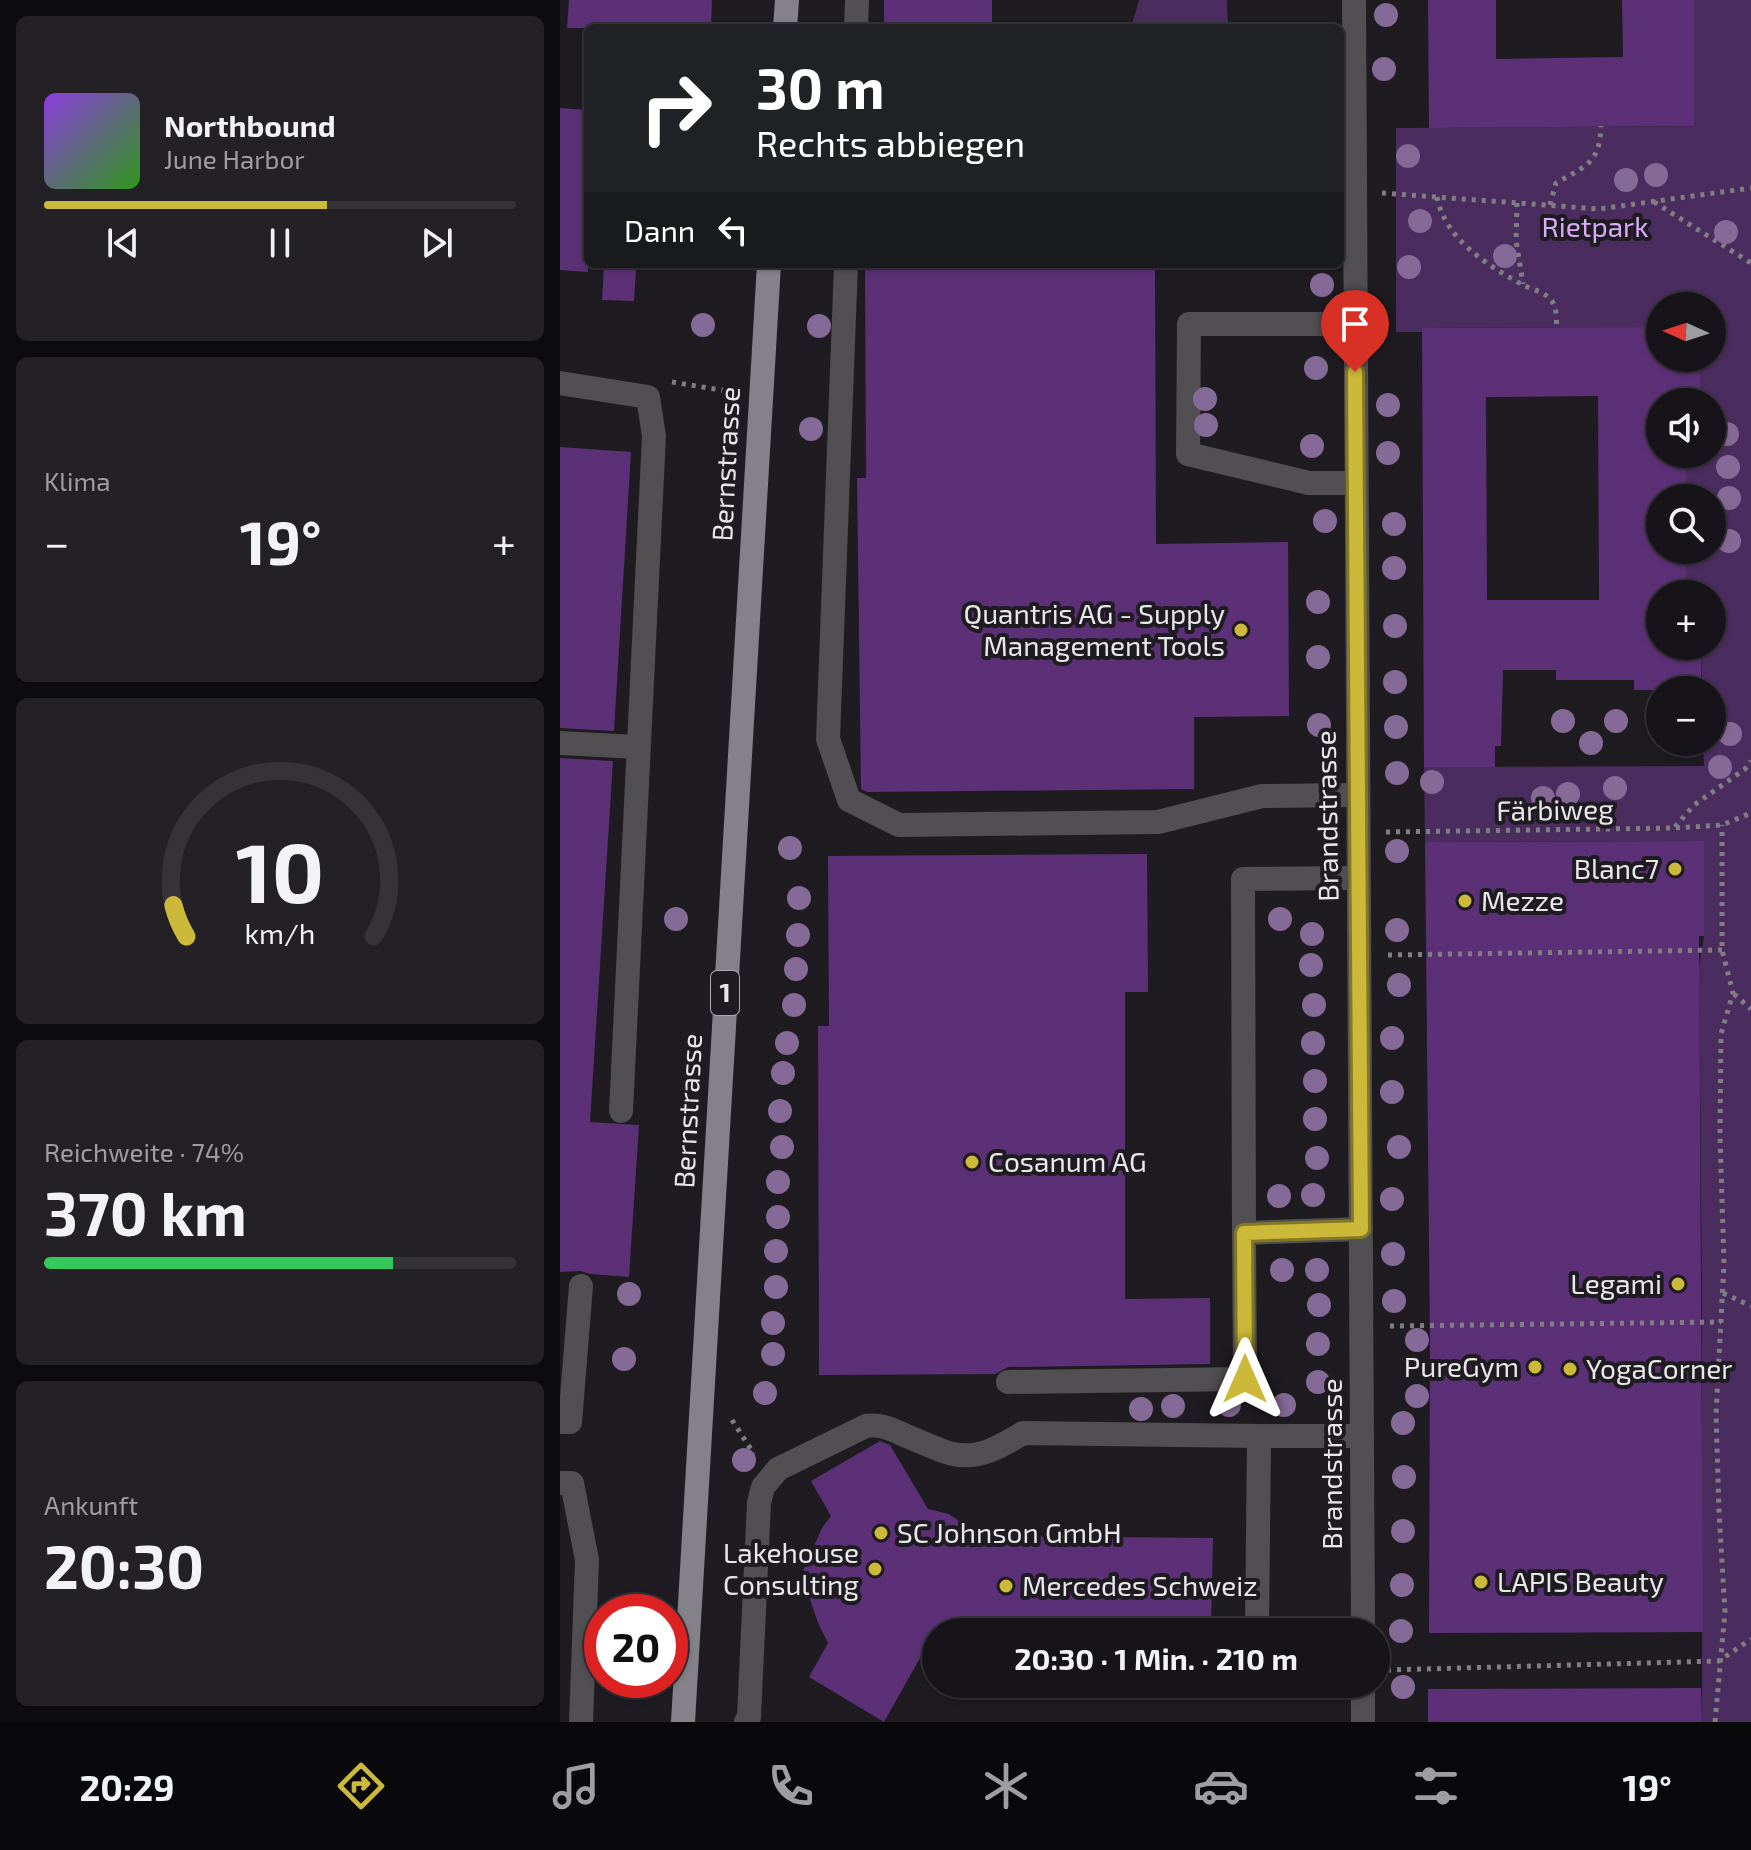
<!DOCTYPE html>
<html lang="de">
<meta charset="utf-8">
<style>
:root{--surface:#161419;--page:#232126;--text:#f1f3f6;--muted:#9e9ea2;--line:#353338;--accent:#ccb939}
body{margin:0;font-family:"Exo 2",sans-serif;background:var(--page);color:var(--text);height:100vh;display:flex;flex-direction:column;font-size:30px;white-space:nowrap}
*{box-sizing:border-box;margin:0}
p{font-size:26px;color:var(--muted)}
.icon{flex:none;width:44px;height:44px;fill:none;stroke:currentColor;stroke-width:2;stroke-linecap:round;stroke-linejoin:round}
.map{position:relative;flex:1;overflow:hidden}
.drawer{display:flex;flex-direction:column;gap:16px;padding:16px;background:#0c0b0e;width:560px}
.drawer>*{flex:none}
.hud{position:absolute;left:24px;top:24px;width:760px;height:244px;border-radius:12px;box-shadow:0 2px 6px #0004,0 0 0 2px var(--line);background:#202124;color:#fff;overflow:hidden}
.needle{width:52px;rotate:273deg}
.controls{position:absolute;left:1086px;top:292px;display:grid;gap:16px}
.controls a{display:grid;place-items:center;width:80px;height:80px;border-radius:50%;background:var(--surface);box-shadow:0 2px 6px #0004,0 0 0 2px var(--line);font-size:40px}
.speed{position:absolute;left:24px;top:1594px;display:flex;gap:16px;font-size:40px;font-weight:700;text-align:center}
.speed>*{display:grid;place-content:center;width:104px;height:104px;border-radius:50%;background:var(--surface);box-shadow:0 2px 6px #0004,0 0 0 2px var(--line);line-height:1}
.speed .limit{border:12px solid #d22;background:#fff;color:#111}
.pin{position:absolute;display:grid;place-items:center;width:68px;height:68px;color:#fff;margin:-82px -34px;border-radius:50% 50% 50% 0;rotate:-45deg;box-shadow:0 0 8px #0007}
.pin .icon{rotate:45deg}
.me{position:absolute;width:88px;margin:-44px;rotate:0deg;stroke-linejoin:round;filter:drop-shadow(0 0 6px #0008)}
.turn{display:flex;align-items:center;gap:28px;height:168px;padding:0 40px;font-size:36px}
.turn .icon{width:104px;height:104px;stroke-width:2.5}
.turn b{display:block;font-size:56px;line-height:68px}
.then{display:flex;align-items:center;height:76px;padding:0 40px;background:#0003;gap:16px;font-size:30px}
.big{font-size:60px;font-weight:700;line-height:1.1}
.drawer .widget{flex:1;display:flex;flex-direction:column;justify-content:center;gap:12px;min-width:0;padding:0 28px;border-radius:12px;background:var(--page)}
.drawer .dial{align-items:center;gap:0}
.dial svg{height:208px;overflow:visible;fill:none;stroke:var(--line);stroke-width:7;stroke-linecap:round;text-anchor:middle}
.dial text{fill:var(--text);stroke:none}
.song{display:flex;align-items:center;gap:24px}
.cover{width:96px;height:96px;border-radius:12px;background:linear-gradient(135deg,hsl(270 70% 55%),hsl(110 70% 35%))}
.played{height:8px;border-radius:4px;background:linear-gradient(90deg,var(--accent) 60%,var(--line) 60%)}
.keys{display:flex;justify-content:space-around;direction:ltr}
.heat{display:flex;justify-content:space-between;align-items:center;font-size:44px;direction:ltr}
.charge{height:12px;border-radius:6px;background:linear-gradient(90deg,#34c759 74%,var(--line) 0)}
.trip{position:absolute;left:362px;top:1618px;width:468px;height:80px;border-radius:40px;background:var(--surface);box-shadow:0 2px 6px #0004,0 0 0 2px var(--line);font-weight:700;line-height:80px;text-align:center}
.menu{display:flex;height:128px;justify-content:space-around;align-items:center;background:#09080a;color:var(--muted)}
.menu .icon{width:56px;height:56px}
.menu .active{color:var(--accent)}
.menu b{font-size:36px;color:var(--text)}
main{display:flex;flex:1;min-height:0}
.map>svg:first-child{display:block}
</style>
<main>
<section class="drawer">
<div class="widget">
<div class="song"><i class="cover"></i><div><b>Northbound</b><p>June Harbor</p></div></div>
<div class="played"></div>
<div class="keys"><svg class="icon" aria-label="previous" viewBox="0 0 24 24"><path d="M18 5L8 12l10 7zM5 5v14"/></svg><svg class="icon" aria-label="pause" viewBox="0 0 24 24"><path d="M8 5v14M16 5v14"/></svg><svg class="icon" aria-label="next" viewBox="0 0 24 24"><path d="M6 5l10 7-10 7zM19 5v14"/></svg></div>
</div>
<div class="widget"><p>Klima</p>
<div class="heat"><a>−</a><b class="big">19°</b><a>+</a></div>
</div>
<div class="widget dial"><svg viewBox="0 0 100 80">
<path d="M14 69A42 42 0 1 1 86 69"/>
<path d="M14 69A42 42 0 0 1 9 57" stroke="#ccb939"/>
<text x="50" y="56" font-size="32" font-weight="700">10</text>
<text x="50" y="72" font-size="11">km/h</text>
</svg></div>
<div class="widget"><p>Reichweite · 74%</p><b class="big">370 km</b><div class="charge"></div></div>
<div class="widget"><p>Ankunft</p><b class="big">20:30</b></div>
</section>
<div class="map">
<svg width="1191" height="1722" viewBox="0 0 1191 1722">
<rect width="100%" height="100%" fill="#1e1b21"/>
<g fill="#4b2c5e">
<polygon points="579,0 667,0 668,28 571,28"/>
<polygon points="1134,0 1191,0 1191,1722 1142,1722 1142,1302 1139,967 1144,936 1144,841 865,842 864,767 1144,766 1143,742 1152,742 1152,690 1142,690 1141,646 1152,646 1152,594 1126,594 1126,557 1140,557 1141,550 1152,550 1152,498 1126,498 1126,464 1140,464 1140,454 1152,454 1152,402 1126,402 1126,390 1140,389 1140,358 1152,358 1152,306 1100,306 1100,327 862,328 862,332 836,332 836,128 1134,126"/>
</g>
<g fill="#5c3076" fill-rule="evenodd">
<polygon points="9,0 152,0 151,28 7,28"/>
<rect x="324" y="0" width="108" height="28"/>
<polygon points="868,0 936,0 936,59 1063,57 1062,0 1134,0 1134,126 869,128"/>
<polygon points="0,108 28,110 28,272 0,270"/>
<polygon points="305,264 595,264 596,544 728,542 729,716 634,717 634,789 307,792 301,789 297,478 306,478"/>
<polygon points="44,267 76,269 74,301 42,300"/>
<path d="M1100 327V358H1140V389L1126 390V402H1100V454H1126V498H1100V550H1126V594H1100V646H1141V681H1112L1111 690H1074V680H996V670H943L941 746H935V767H864L862 328ZM1038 396 1039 600H927L926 397Z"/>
<polygon points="0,447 71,452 54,731 0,728"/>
<polygon points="0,758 53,761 30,1122 79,1125 69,1277 30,1274 21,1271 0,1272"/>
<polygon points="1144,841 1144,936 1139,936 1143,1632 869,1633 870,1344 865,842"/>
<polygon points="587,854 588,992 565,992 565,1299 650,1298 650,1364 448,1367 435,1374 259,1375 258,1026 269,1026 268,856"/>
<polygon points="320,1441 330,1445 368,1509 389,1514 404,1524 415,1536 653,1538 651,1626 413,1624 406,1632 376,1632 376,1650 364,1651 324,1722 249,1677 268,1643 258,1623 248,1593 233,1594 262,1528 271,1516 251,1481"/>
<polygon points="1141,1688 1142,1722 868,1722 868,1689"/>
</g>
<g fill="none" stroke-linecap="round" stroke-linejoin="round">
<g stroke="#807e83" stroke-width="5" stroke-dasharray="4 6" stroke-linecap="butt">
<polyline points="822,193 1039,209 1191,188"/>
<path d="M877 197C885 239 926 264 961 284 972 290 988 292 993 303 997 309 996 320 997 328"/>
<polyline points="1094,202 1191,263"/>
<polyline points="957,203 956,240 963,284"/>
<path d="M990 205 996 183C1026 166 1040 163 1041 126"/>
<polyline points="112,382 173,392"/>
<polyline points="1115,827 1134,805 1185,769 1191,761"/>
<polyline points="826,832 1114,828 1162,825 1191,813"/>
<polyline points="828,955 1162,950"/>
<polyline points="1174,994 1191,1009"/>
<polyline points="1163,1293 1191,1306"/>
<polyline points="830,1326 1161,1322"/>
<polyline points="172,1420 194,1454"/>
<polyline points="827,1670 1159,1661 1191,1639"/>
<polyline points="1155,1722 1165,1612 1159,1512 1156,1414 1164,1263 1160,1136 1161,1034 1173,993 1162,950 1162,825"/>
</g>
<g stroke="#514f52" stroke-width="24">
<polyline points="794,0 803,1632"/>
<polyline points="296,28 297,0"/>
<polyline points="286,264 268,739 289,800 339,825 598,822 702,796 796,795"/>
<polyline points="795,324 629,324 628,454 749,483 795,483"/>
<polyline points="0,383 88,397 94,436 61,1111"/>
<polyline points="0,743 77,747"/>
<polyline points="684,1233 683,879 798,878"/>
<polyline points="448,1382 685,1379 684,1233 801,1229"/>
<polyline points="0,1422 10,1422 21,1286"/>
<polyline points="0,1483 12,1483 27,1560 21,1722"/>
<polyline points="697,1632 699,1436 801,1436"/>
<polyline points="803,1684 803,1722"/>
<path d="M186 1722 189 1717 199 1503 203 1487 218 1469 306 1426C320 1424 329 1428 342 1434 398 1458 408 1467 463 1433L699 1436"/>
</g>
<g stroke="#858188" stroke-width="24">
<polyline points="225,28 227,0"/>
<polyline points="123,1722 209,264"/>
</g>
</g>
<g fill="#856a98">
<circle cx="826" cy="15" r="12"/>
<circle cx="824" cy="69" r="12"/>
<circle cx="848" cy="156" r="12"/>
<circle cx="1096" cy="175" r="12"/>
<circle cx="1066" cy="180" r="12"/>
<circle cx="860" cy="221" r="12"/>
<circle cx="1166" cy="232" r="12"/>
<circle cx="945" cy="256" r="12"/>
<circle cx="849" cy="267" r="12"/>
<circle cx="762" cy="285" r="12"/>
<circle cx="143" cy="325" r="12"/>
<circle cx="259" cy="326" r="12"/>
<circle cx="756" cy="368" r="12"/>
<circle cx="645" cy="399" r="12"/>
<circle cx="828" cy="405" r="12"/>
<circle cx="646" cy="425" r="12"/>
<circle cx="251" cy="429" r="12"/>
<circle cx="1167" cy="434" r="12"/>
<circle cx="752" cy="446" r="12"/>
<circle cx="828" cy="453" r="12"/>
<circle cx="1168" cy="467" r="12"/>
<circle cx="1169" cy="498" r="12"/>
<circle cx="765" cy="521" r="12"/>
<circle cx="834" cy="524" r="12"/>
<circle cx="1169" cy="541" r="12"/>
<circle cx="834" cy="568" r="12"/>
<circle cx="758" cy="602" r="12"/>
<circle cx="835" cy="626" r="12"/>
<circle cx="758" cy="657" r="12"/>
<circle cx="835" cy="682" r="12"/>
<circle cx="1003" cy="721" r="12"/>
<circle cx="1056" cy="721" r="12"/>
<circle cx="759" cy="725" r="12"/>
<circle cx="836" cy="727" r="12"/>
<circle cx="1170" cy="734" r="12"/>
<circle cx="1031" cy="743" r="12"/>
<circle cx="1160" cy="767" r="12"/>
<circle cx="837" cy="773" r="12"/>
<circle cx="872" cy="782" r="12"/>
<circle cx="1055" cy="788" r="12"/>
<circle cx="1008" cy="794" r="12"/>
<circle cx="983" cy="798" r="12"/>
<circle cx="230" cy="848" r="12"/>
<circle cx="837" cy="851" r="12"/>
<circle cx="239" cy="898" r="12"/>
<circle cx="116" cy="919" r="12"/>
<circle cx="720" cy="919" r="12"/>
<circle cx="837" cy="930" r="12"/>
<circle cx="752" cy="934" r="12"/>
<circle cx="238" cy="935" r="12"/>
<circle cx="751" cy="965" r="12"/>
<circle cx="236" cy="969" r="12"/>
<circle cx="839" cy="985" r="12"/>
<circle cx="234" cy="1005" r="12"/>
<circle cx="754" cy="1005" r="12"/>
<circle cx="832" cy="1038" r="12"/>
<circle cx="227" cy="1043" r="12"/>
<circle cx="753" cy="1043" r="12"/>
<circle cx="223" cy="1073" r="12"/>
<circle cx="755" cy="1081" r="12"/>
<circle cx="832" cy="1092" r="12"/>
<circle cx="220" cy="1111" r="12"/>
<circle cx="755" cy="1119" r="12"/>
<circle cx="222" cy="1147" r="12"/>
<circle cx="839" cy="1147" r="12"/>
<circle cx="757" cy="1158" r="12"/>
<circle cx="218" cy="1182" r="12"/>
<circle cx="753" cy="1195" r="12"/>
<circle cx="719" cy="1196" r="12"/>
<circle cx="832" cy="1199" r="12"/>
<circle cx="218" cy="1217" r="12"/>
<circle cx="216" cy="1251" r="12"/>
<circle cx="833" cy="1254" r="12"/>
<circle cx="722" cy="1270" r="12"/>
<circle cx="757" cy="1270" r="12"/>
<circle cx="216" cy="1287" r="12"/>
<circle cx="69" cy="1294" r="12"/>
<circle cx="834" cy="1301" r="12"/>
<circle cx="759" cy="1305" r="12"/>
<circle cx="213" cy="1323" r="12"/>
<circle cx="857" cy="1340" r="12"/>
<circle cx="758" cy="1344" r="12"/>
<circle cx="213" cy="1354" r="12"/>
<circle cx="64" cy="1359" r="12"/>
<circle cx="758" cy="1382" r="12"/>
<circle cx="205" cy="1393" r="12"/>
<circle cx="857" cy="1396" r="12"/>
<circle cx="669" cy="1405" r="12"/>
<circle cx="724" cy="1405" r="12"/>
<circle cx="613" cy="1406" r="12"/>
<circle cx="581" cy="1409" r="12"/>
<circle cx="843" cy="1423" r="12"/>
<circle cx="184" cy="1460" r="12"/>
<circle cx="844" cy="1477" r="12"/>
<circle cx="843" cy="1531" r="12"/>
<circle cx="842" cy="1585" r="12"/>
<circle cx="841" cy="1631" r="12"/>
<circle cx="843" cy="1687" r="12"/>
</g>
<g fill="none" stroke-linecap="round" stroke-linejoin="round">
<g stroke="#857825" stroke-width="20">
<polyline id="route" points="685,1379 684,1233 801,1229 795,372"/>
</g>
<use href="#route" stroke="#ccb939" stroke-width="14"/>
</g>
<g fill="#ccb939" stroke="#1e1b21" stroke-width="3">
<circle cx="681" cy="630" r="8"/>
<circle cx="1115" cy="869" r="8"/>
<circle cx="905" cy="901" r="8"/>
<circle cx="412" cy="1162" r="8"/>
<circle cx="1118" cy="1284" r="8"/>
<circle cx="975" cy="1367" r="8"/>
<circle cx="1010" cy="1369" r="8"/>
<circle cx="321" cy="1533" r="8"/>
<circle cx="315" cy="1569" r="8"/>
<circle cx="921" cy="1582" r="8"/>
<circle cx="446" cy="1586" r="8"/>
</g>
<g text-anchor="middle" stroke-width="8" stroke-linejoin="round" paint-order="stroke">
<rect fill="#1e1b21" stroke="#acaaae" stroke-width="2" x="151" y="971" width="28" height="44" rx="6"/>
<g font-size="26" font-weight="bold" fill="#e9e7eb">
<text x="165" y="1002">1</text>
</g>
<g font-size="28" fill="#daaafa" stroke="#1e1b21">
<text x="1035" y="237">Rietpark</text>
</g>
<g font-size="28" fill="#e9e7eb" stroke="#1e1b21">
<text transform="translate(166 464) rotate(-87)" y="10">Bernstrasse</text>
<text transform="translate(995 810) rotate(-1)" y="10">Färbiweg</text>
<text transform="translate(767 816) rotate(-91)" y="10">Brandstrasse</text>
<text transform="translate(128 1111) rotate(-87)" y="10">Bernstrasse</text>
<text transform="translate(772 1464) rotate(-90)" y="10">Brandstrasse</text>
</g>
<g font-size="28" fill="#e9e7eb" stroke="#1e1b21" text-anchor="start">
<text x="665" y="624" text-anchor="end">Quantris AG - Supply<tspan x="665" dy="32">Management Tools</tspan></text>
<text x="1099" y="879" text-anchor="end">Blanc7</text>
<text x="921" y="911">Mezze</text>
<text x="428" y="1172">Cosanum AG</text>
<text x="1102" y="1294" text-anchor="end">Legami</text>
<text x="959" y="1377" text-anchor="end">PureGym</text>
<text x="1026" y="1379">YogaCorner</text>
<text x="337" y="1543">SC Johnson GmbH</text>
<text x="299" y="1563" text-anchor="end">Lakehouse<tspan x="299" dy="32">Consulting</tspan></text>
<text x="937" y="1592">LAPIS Beauty</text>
<text x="462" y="1596">Mercedes Schweiz</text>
</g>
</g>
</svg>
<div class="controls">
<a><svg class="needle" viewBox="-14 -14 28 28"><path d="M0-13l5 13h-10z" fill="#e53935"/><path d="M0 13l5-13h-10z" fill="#9e9ea2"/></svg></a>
<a><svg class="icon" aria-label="sound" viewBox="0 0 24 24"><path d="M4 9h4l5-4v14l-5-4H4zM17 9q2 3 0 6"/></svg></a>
<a><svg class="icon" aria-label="search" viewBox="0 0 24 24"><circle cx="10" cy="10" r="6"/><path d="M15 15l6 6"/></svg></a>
<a>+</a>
<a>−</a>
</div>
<div class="speed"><div class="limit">20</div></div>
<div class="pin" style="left:795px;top:372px;background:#d93025"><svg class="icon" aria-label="arrive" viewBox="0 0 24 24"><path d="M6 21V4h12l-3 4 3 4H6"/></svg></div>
<svg class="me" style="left:685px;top:1379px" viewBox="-20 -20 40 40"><path d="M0-17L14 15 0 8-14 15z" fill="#ccb939" stroke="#fff" stroke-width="4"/></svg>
<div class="trip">20:30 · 1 Min. · 210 m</div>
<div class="hud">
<div class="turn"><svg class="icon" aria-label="right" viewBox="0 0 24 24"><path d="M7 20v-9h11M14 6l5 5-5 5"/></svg><div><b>30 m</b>Rechts abbiegen</div></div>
<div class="then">Dann<svg class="icon" aria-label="left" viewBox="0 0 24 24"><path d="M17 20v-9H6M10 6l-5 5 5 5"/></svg></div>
</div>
</div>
</main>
<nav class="menu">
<b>20:29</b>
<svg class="icon active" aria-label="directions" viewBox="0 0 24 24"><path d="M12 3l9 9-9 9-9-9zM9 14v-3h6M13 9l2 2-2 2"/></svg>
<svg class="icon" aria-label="music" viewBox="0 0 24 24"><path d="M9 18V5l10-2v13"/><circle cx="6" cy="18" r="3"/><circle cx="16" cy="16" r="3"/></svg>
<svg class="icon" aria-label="phone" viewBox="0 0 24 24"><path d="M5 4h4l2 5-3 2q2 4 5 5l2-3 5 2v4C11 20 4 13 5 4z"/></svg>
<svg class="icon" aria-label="climate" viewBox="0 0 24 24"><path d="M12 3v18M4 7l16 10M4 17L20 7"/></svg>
<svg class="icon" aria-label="car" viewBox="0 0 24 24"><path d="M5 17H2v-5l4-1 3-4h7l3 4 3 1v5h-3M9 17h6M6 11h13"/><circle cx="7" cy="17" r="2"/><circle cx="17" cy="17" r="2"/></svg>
<svg class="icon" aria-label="filters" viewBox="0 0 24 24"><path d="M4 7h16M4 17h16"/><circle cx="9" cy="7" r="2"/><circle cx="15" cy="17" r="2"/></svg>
<b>19°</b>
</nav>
